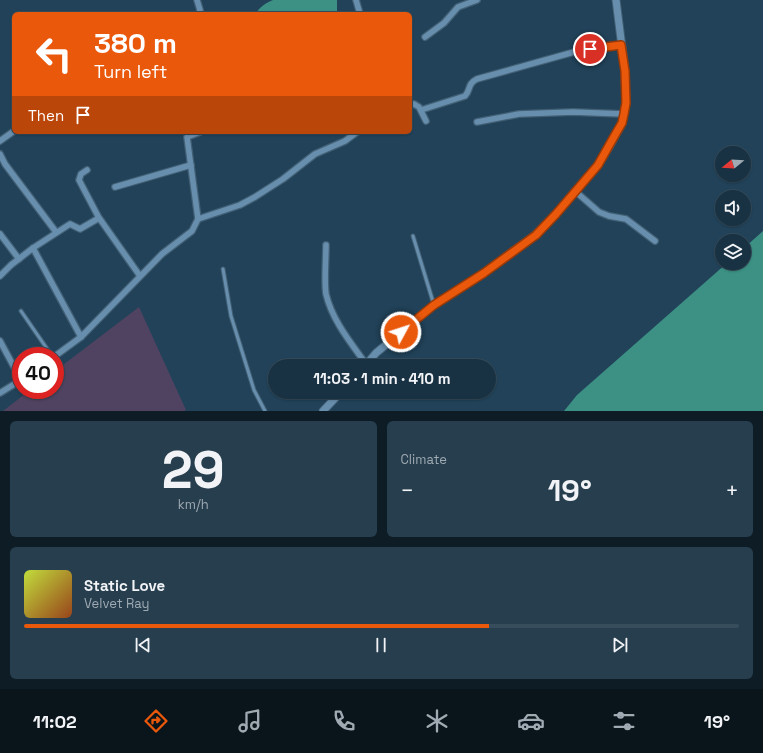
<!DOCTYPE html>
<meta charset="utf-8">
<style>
:root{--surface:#193243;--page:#263e4e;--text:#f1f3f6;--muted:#9faab2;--line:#374d5c;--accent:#ea580c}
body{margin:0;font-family:"Space Grotesk",sans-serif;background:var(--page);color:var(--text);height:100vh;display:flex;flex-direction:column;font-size:15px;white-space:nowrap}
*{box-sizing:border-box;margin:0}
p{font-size:13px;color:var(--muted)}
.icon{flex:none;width:22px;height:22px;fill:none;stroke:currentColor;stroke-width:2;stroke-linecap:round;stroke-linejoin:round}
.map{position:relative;height:411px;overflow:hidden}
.sheet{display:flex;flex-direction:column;gap:10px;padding:10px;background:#0e1c25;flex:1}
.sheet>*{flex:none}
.top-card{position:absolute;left:12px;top:12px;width:400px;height:122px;border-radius:6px;box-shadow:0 1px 3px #0004,0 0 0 1px var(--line);background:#ea580c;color:#fff;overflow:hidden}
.needle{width:26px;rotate:252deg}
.controls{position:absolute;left:715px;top:146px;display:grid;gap:8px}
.controls a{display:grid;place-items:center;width:36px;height:36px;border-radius:50%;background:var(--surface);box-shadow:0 1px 3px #0004,0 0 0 1px var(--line);font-size:20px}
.speed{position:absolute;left:12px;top:347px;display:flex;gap:8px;font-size:20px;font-weight:700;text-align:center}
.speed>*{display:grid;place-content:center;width:52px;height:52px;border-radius:50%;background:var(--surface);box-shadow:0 1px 3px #0004,0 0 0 1px var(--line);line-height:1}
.speed .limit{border:6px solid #d22;background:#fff;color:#111}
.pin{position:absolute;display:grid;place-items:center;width:34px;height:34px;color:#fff;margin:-17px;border:2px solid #fff;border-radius:50%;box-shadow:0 1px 4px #0007}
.me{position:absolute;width:44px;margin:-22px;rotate:50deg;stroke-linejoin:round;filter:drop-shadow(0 0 3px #0008)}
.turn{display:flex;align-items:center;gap:14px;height:84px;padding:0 16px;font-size:18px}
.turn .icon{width:52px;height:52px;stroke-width:2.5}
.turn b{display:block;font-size:28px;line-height:34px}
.then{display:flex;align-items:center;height:38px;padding:0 16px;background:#0003;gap:8px;font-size:15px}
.big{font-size:30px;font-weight:800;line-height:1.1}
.sheet .card{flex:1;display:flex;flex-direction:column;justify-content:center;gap:6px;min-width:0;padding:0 14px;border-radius:6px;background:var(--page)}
.sheet .dial{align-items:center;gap:0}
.dial b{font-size:52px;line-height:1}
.song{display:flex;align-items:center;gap:12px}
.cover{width:48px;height:48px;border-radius:6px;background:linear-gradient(135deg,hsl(70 70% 55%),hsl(20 70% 35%))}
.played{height:4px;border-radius:2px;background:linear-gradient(90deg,var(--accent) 65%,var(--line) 65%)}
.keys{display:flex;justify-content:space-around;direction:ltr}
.heat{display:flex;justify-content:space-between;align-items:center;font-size:22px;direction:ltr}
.sheet .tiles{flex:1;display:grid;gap:10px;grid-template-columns:1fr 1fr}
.card:last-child{grid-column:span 2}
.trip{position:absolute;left:268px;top:359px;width:228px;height:40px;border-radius:20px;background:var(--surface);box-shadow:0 1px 3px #0004,0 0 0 1px var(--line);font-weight:800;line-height:40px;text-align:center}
.dock{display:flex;height:64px;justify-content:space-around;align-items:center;background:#0a141b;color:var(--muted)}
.dock .icon{width:28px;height:28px}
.dock .on{color:var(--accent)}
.dock b{font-size:18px;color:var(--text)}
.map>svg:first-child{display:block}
</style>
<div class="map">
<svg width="763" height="411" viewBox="0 0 763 411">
<rect width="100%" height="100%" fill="#214259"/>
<polygon fill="#4f4361" points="139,307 186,410 184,411 3,411 30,390 55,390 55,371"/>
<g fill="#3c9084">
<path d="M273 0H337V14H256C258 8 267 2 273 0Z"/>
<polygon points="763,231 763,411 564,411 577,395 727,263 744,263 744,248"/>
</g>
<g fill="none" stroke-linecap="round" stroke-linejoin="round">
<g stroke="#426075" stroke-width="5">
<g id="service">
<polyline points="413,236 434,305"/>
<polyline points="223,269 231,316 254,390 265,411"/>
<polyline points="21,311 52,356"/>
</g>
</g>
<g stroke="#426075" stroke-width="8">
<g id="minor">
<polyline points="197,0 200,10 199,14"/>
<polyline points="356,0 360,14"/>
<polyline points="425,37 444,23 458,7 477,0"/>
<polyline points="410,105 414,104 419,107 426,121"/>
<path d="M421 110 465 96C471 90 467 84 477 79L574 52 621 45"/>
<polyline points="477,122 519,114 573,112 624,114"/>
<polyline points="0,141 14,131"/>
<polyline points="0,154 5,164 56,232"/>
<polyline points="87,170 81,174 79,180 99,218"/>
<polyline points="115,187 191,165"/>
<polyline points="575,191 599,212 609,216 626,219 655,241"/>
<polyline points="198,219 240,205 255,197 283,179 315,154 345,141 357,132"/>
<polyline points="0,234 19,259"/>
<path d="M326 245C326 258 324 282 326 294 332 320 351 343 366 364"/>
<polyline points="0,276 11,265 33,248"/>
<polyline points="140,276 102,222 99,218 80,229 70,224 33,248 81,337 162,254 192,231 198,219 187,137 200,132"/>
<polyline points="0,341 21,380"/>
<polyline points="55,356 81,337"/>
<polyline points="0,393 21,380"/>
</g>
</g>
<g stroke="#426075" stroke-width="9">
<g id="tertiary">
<polyline points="365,366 376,353 434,305 484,273 535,235 556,214 598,165 609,147 622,123 626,103 625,71 616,0"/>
<polyline points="323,411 341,392"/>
</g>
</g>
<use href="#service" stroke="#678ead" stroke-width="3"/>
<use href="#minor" stroke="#678ead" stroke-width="5.5"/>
<use href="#tertiary" stroke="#678ead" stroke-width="7"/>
</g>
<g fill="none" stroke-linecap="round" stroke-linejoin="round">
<g stroke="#983908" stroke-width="10">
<polyline id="route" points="401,332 434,305 484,273 536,235 556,214 598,165 615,135 622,123 624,114 626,103 625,71 621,45 590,49"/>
</g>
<use href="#route" stroke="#ea580c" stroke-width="7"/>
</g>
</svg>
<div class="controls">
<a><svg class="needle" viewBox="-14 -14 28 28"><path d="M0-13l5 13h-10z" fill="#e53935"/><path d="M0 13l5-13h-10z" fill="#9faab2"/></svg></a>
<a><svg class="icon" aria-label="sound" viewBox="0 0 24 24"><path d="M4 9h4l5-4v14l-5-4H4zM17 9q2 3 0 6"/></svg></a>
<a><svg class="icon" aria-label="layers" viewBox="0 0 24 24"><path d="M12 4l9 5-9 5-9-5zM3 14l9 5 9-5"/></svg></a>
</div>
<div class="speed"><div class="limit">40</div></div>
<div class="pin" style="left:590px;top:49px;background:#d93025"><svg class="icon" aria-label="arrive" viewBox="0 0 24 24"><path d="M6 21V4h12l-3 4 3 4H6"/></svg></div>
<svg class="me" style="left:401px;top:332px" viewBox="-20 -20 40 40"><circle r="17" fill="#ea580c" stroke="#fff" stroke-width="3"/><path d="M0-11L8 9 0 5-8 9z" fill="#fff"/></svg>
<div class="trip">11:03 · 1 min · 410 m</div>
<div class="top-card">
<div class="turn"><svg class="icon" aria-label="left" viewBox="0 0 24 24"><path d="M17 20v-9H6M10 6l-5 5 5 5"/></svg><div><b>380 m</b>Turn left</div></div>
<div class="then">Then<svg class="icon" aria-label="arrive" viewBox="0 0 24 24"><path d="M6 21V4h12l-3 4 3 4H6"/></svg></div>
</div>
</div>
<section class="sheet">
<div class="tiles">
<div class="card dial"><b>29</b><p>km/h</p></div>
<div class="card"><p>Climate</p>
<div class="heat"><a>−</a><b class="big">19°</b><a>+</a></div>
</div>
<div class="card">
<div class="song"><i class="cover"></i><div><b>Static Love</b><p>Velvet Ray</p></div></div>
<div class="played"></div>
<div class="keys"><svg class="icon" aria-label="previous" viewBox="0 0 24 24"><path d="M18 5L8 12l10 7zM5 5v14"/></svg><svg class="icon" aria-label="pause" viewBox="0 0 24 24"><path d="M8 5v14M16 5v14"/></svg><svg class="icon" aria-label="next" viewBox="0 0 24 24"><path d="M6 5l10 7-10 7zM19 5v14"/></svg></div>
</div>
</div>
</section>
<nav class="dock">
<b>11:02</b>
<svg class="icon on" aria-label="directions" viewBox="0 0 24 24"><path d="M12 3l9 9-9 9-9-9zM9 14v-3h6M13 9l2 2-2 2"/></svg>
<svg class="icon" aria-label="music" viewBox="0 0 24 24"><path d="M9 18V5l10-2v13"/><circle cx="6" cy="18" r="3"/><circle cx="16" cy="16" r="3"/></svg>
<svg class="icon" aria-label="phone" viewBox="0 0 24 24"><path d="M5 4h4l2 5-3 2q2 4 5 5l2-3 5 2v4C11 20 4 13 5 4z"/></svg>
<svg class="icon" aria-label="climate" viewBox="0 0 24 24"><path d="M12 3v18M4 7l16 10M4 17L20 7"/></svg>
<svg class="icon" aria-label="car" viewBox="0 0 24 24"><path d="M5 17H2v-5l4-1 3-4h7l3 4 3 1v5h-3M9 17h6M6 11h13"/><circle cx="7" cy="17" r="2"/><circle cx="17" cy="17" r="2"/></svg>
<svg class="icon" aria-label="filters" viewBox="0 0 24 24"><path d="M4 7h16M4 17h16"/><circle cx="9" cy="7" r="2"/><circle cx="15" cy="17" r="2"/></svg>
<b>19°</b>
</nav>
